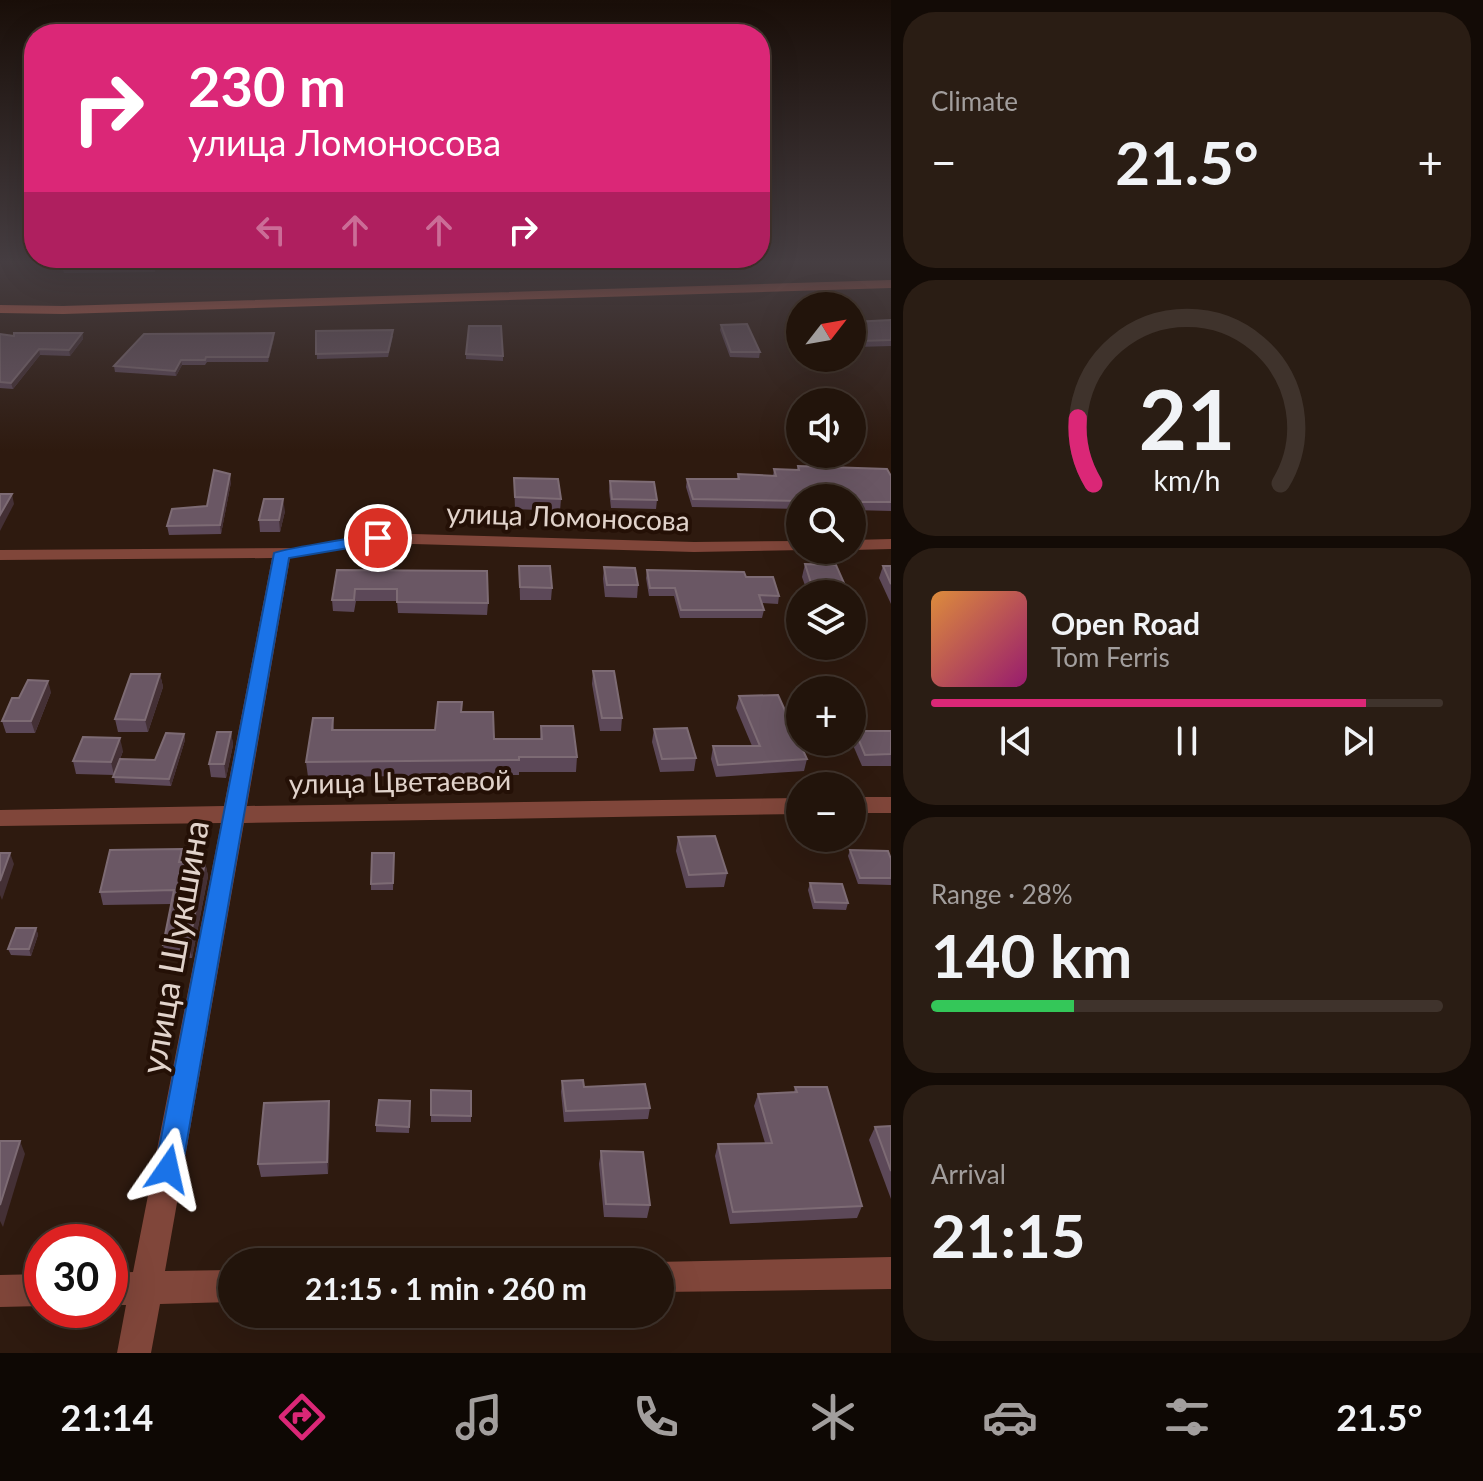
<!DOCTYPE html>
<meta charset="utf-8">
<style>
:root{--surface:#22140b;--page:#2a1d14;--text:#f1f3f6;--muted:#a29e9d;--line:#3f332c;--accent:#db2777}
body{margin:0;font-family:Lato,sans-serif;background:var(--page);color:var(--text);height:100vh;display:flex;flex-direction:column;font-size:30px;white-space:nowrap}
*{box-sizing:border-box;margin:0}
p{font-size:26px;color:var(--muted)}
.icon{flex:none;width:44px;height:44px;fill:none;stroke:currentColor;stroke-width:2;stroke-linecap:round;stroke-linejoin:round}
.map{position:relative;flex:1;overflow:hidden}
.drawer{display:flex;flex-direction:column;gap:12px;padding:12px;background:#130b06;width:592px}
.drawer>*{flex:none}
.hud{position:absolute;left:24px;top:24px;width:746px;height:244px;border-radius:32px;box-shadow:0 8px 32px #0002,0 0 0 2px var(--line);background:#db2777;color:#fff;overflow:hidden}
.needle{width:52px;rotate:59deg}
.controls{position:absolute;left:786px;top:292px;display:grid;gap:16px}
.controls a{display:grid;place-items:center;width:80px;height:80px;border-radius:50%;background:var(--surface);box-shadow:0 8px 32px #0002,0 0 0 2px var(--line);font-size:40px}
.speed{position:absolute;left:24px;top:1224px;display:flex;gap:16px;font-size:40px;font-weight:700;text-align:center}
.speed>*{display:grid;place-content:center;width:104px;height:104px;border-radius:50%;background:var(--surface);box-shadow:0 8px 32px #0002,0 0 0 2px var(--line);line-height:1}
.speed .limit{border:12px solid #d22;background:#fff;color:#111}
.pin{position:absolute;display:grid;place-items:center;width:68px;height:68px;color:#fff;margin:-34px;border:4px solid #fff;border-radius:50%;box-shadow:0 2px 8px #0007}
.me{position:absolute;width:88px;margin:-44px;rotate:11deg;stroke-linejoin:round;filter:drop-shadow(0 0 6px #0008)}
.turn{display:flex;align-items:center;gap:28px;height:168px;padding:0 32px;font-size:36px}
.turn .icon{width:104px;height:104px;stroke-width:2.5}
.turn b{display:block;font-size:56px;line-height:68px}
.lanes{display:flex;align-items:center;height:76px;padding:0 32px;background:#0003;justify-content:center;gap:40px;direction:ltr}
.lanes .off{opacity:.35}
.big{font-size:60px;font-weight:700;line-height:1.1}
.drawer .tile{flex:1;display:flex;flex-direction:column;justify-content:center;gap:12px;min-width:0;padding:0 28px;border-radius:32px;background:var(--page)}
.drawer .dial{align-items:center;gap:0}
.dial svg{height:208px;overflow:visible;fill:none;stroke:var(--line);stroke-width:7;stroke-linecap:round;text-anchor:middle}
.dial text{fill:var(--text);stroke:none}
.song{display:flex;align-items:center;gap:24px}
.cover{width:96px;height:96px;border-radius:12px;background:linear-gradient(135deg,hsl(30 70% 55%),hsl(320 70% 35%))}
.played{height:8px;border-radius:4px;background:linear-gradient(90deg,var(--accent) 85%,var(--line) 85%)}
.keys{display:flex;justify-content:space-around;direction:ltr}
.heat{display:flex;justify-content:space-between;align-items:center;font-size:44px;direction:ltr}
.charge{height:12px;border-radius:6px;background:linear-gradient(90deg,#34c759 28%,var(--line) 0)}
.trip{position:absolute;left:218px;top:1248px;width:456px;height:80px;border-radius:40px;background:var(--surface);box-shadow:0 8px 32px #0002,0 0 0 2px var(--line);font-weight:700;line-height:80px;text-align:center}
.menu{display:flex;height:128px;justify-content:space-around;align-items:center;background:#0e0804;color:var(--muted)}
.menu .icon{width:56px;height:56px}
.menu .current{color:var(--accent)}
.menu b{font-size:36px;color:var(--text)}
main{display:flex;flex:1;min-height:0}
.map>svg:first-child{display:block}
</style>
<main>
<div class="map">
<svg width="891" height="1353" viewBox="0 0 891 1353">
<rect width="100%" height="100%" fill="#2e1a0f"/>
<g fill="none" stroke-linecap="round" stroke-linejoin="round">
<g fill="#80463a" fill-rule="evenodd">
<polygon points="378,533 694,542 800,541 800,550 805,550 694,552 378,543 290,558 247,806 800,798 800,814 244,823 165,1271 232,1270 232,1302 160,1304 151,1353 117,1353 126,1305 110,1305 110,1273 133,1272 221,823 0,826 0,810 224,806 272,558 0,560 0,550 303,548"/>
<polygon points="891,539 891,549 852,550 851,550 852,540"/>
<rect x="852" y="797" width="39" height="16"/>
<polygon points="891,1257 891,1289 660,1292 660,1262 655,1262"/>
<polygon points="42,1274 42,1306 0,1307 0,1275"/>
</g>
<polygon fill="#e0684f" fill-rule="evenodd" points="891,280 891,288 63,314 0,313 0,305 63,306"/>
</g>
<g fill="#5c4858">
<polygon points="63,261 155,261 155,272 64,273 62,266"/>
<polygon points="271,261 497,261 272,269"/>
<polygon points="891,320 891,346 857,347 852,339 852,322"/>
<polygon points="721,325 760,352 759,358 730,357 720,330"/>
<polygon points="316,331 393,336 388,357 317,359"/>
<polygon points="82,333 83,339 70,356 40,355 13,389 0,388 0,334 14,336"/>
<polygon points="274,338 268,362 207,362 205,365 182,365 176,376 115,372 114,366"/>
<polygon points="466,354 503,356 503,361 466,359"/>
<polygon points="798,466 891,476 891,511 852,510 852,498 800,498 800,509 692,507 686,487 687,479 737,479 738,474 773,476 774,469 797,470"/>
<polygon points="514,478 561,499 560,511 515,509"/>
<polygon points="610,481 657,500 656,509 611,508 609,491"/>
<polygon points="231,482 221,534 169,535 167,526 207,506"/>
<polygon points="285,511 280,532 260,532 259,520"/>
<polygon points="805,564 844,583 841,594 808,594 802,577"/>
<polygon points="519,566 552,588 551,600 520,600"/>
<polygon points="883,566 891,566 891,604 879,578"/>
<polygon points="604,567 638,585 637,598 605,597 603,579"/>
<polygon points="337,570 488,603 487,615 398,613 397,601 356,601 354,612 333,611 332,600"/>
<polygon points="647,570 746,577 779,596 778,604 761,603 764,610 762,618 680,618 674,596 649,596 646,578"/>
<polygon points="593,671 622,718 621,731 600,731 592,684"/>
<polygon points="160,674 163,687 148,732 118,732 115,719"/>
<polygon points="51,692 35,733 6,733 2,721"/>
<polygon points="739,696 807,759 804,771 716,777 711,759 713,746 752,746 736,708"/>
<polygon points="461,712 494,739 540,739 541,726 577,757 576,772 519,772 519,775 308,777 306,762 333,718 334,730 435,730"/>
<polygon points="654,729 696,758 694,771 660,772 652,742"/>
<polygon points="855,731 891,731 891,766 862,766 852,743"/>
<polygon points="231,732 233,745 226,778 211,777 209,764"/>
<polygon points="184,734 185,740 171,786 115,783 114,775 76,774 73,761 123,751 119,762 155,760"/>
<polygon points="678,837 727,873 724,887 686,888 676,851"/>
<polygon points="850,850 891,859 891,885 858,884 848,856"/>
<polygon points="394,853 393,890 371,890 371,884"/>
<polygon points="184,862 205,862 208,876 192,958 166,958 163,945 171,904 103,905 100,892"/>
<polygon points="810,883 848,903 846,910 813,909 808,890"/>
<polygon points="36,928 38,935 31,956 11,955 8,949"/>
<polygon points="562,1081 650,1108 648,1119 564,1122 561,1092"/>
<polygon points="795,1087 862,1206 857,1218 730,1224 715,1156 718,1144 765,1143 754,1106 758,1094 794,1092"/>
<polygon points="431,1090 471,1091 471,1122 431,1122"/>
<polygon points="410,1101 409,1133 376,1132 376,1125"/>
<polygon points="330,1114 328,1174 261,1177 258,1164"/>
<polygon points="891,1126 891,1199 869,1140 875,1127"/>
<polygon points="601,1151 650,1205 647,1218 604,1217 599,1164"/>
</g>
<g fill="#443035">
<polygon points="82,333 83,339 70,356 69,350"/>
<polygon points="274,333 274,338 268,362 268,357"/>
<polygon points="39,349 40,355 13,389 11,383"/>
<polygon points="181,360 182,365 176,376 175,371"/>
<polygon points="230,474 231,482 221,534 220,525"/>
<polygon points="12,494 14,504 0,531 0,515"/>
<polygon points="283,499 285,511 280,532 279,520"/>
<polygon points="160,674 163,687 148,732 145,720"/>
<polygon points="48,681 51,692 35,733 31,721"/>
<polygon points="231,732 233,745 226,778 224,764"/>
<polygon points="184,734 185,740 171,786 169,779"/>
<polygon points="120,738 123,751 114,775 111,762"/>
<polygon points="182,849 184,862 179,862"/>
<polygon points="10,853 14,864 2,900 0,895 0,881"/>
<polygon points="205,862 208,876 192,958 189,944"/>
<polygon points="36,928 38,935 31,956 29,949"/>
<polygon points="329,1101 330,1114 328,1174 327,1162"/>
<polygon points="20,1141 25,1154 3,1227 0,1221 0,1205"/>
</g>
<g fill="#6a5764" stroke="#7d6b74" stroke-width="2">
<polygon points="63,261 154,261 154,264 62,266"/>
<polygon points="891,320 891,340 859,341 852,331 852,322"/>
<polygon points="747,324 760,352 731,352 721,325"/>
<polygon points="469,326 501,326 503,356 466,354"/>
<polygon points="393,330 388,352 316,354 316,331"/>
<polygon points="14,333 82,333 69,350 39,349 11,383 0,382 0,334 14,336"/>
<polygon points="274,333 268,357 206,357 205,360 181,360 175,371 114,366 144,334"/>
<polygon points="798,466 887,469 891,476 891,502 852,502 852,498 800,498 800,501 693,499 687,479 739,479 738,474 776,476 774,469 799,470"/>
<polygon points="214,470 230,474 220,525 167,526 172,509 207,506"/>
<polygon points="514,478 558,479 561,499 515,497"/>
<polygon points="610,481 654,482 657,500 612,499"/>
<polygon points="0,494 12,494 0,515"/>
<polygon points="264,499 283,499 279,520 259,520"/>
<polygon points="805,564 836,565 844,583 811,583"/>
<polygon points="519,566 550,566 552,588 520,587"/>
<polygon points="883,566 891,566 891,584"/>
<polygon points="604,567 635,568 638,585 607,585"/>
<polygon points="337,570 487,571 488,603 397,602 397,589 355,589 354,600 332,600"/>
<polygon points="647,570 744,572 746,577 773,577 779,596 759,595 764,610 681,610 675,588 650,588"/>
<polygon points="593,671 614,671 622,718 602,718"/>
<polygon points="131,674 160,674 145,720 115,719"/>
<polygon points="28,680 48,681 31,721 2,721 12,698 19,698"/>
<polygon points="778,695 807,759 718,765 713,746 760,746 739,696"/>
<polygon points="438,702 462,702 461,712 493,712 494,739 542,739 541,726 573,726 577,757 519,757 519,760 306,762 313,718 333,718 332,730 435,730"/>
<polygon points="687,728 696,758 662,759 654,729"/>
<polygon points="855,731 891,731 891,754 865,755"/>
<polygon points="217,732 231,732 224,764 209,764"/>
<polygon points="166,733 184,734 169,779 113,777 120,759 155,760"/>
<polygon points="83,737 120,738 111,762 73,761"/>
<polygon points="715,836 727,873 689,875 678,837"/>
<polygon points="182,849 179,862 205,862 189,944 163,945 174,890 100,892 110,850"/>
<polygon points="850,850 888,851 891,859 891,878 860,878"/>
<polygon points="0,853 10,853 0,881"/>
<polygon points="372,853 394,853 393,883 371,884"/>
<polygon points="810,883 842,884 848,903 815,902"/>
<polygon points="16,928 36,928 29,949 8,949"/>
<polygon points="583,1080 584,1087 645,1084 650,1108 566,1111 562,1081"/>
<polygon points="795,1087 827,1087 862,1206 733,1212 718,1144 772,1143 758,1094 797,1092"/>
<polygon points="431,1090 471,1091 471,1116 431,1115"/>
<polygon points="379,1100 410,1101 409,1127 376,1125"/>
<polygon points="329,1101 327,1162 258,1164 264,1103"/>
<polygon points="891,1126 891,1171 875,1127"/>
<polygon points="0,1141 20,1141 0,1205"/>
<polygon points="601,1151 643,1152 650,1205 606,1204"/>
</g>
<linearGradient id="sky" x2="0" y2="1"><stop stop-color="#190e08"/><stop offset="0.58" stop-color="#463e42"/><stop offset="1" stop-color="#463e42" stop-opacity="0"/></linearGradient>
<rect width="891" height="451" fill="url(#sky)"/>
<path fill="#1a73e8" stroke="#114b97" stroke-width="2" d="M378 534 386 538 384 542 289 558 182 1169 178 1179 168 1182 159 1179 155 1169 274 553C278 550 363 536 378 534Z"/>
<g text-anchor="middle" stroke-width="8" stroke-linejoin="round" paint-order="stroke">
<g font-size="28" fill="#e1d3cb" stroke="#241006">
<text transform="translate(568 517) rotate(2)" y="10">улица Ломоносова</text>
<text transform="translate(400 782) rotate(-1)" y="10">улица Цветаевой</text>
</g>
<g font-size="34" fill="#e1d3cb" stroke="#241006">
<text transform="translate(175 947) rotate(-80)" y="12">улица Шукшина</text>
</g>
</g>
</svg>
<div class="controls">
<a><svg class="needle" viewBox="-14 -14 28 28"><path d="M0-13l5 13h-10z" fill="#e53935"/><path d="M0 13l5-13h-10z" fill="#a29e9d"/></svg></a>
<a><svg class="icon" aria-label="sound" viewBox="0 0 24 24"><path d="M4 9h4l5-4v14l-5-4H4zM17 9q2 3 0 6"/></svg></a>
<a><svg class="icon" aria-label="search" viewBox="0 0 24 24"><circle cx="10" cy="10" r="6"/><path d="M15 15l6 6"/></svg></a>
<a><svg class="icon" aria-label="layers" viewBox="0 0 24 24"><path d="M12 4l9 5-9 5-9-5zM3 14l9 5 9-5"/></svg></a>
<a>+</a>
<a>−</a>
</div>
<div class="speed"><div class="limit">30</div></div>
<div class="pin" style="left:378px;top:538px;background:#d93025"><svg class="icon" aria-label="arrive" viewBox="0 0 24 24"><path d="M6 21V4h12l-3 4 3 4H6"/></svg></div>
<svg class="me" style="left:168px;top:1169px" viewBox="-20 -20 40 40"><path d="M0-17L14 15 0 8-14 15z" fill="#1a73e8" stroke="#fff" stroke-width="4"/></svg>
<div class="trip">21:15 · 1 min · 260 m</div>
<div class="hud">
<div class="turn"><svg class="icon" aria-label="right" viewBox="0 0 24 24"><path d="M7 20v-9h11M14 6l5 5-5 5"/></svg><div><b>230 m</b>улица Ломоносова</div></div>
<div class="lanes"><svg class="icon off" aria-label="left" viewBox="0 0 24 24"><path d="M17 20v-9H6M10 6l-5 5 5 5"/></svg><svg class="icon off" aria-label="ahead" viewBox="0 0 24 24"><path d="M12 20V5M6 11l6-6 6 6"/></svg><svg class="icon off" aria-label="ahead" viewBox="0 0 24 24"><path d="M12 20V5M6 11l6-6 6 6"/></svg><svg class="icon" aria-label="right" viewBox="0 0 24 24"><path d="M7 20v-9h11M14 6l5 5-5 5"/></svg></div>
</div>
</div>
<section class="drawer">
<div class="tile"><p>Climate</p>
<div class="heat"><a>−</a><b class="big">21.5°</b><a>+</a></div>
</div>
<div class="tile dial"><svg viewBox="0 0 100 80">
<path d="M14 69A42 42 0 1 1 86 69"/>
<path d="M14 69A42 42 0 0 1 8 44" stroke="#db2777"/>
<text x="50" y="56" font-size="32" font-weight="700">21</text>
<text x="50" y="72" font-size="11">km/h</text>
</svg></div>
<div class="tile">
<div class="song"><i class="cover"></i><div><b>Open Road</b><p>Tom Ferris</p></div></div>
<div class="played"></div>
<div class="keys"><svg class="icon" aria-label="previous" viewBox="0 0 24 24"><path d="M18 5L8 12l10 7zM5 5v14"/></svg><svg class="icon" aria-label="pause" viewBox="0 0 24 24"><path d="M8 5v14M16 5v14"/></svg><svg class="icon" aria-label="next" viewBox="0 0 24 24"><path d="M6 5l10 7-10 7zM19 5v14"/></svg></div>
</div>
<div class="tile"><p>Range · 28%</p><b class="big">140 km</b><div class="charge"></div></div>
<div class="tile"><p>Arrival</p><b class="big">21:15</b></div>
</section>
</main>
<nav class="menu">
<b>21:14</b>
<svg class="icon current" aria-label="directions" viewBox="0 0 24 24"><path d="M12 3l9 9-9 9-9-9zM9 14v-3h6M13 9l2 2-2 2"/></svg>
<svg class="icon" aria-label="music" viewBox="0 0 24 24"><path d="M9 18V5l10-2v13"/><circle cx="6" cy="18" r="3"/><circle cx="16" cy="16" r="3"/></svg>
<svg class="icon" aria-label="phone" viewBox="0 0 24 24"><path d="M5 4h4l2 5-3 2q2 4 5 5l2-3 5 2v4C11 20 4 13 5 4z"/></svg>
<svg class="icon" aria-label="climate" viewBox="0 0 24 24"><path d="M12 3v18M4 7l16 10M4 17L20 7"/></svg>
<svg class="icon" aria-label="car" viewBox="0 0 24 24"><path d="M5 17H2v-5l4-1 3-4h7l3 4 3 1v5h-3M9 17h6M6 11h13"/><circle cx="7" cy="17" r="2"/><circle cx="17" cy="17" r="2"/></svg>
<svg class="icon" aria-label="filters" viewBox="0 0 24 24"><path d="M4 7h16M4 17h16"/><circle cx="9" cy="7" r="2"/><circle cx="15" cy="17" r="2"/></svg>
<b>21.5°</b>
</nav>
